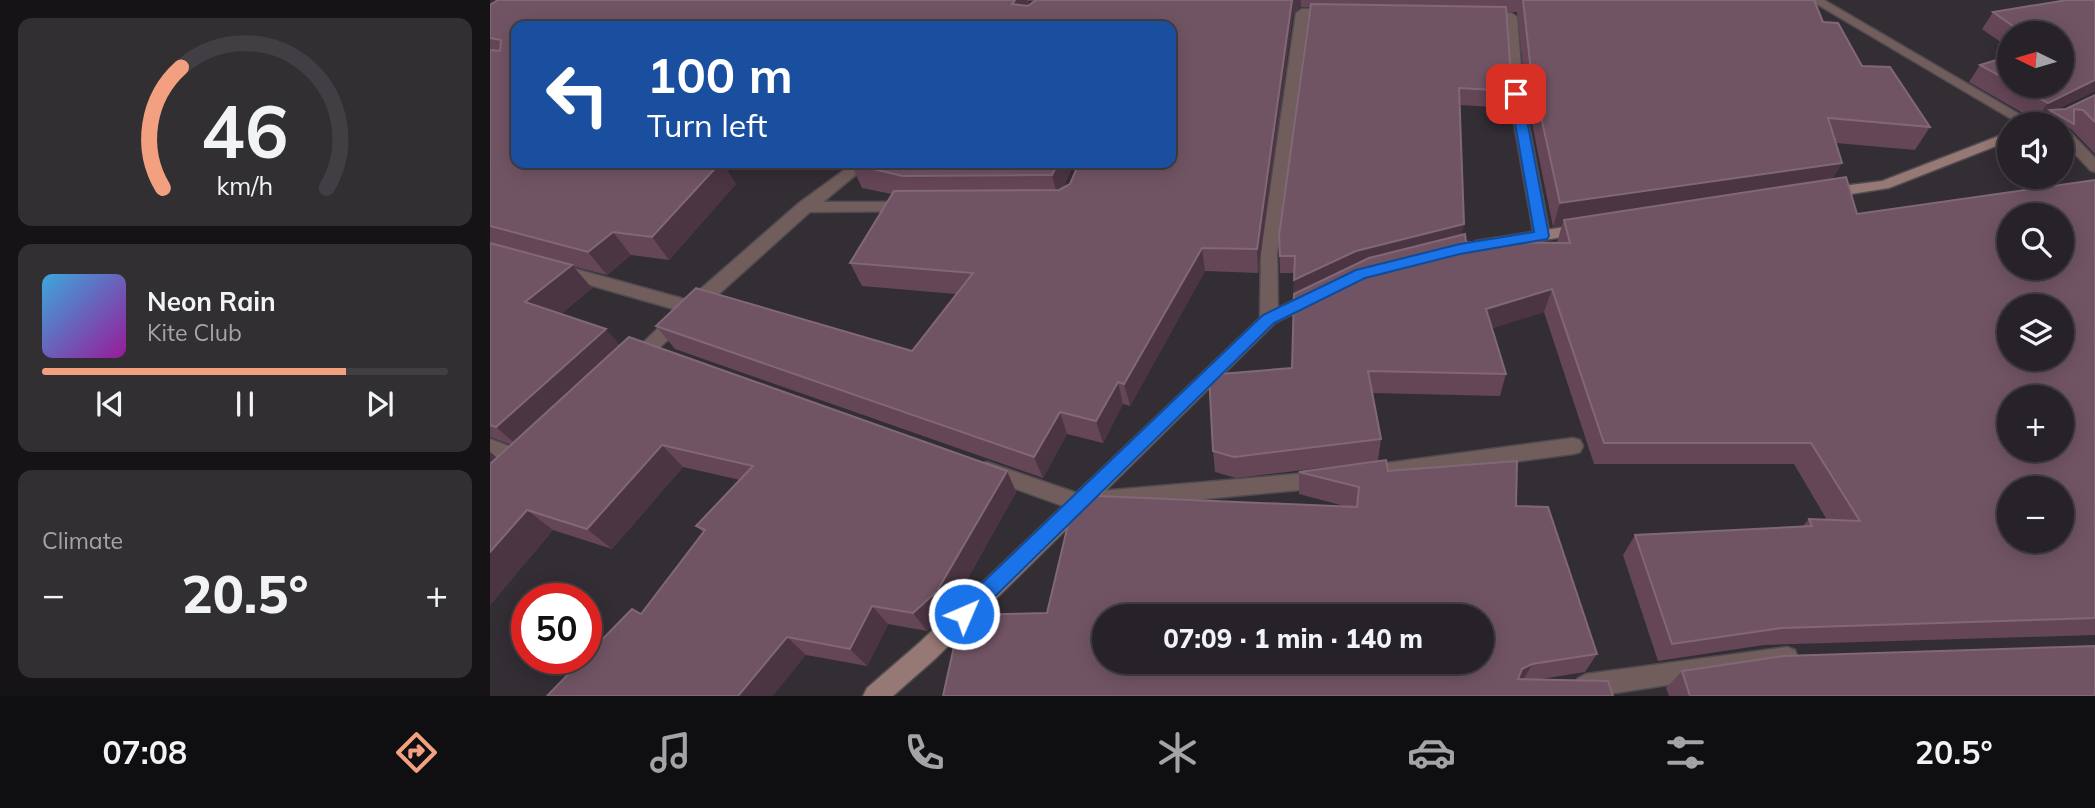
<!DOCTYPE html>
<meta charset="utf-8">
<style>
:root{--surface:#262227;--page:#322f33;--text:#f1f3f6;--muted:#a4a4a7;--line:#423f44;--accent:#f3a081}
body{margin:0;font-family:Mulish,sans-serif;background:var(--page);color:var(--text);height:100vh;display:flex;flex-direction:column;font-size:26px;white-space:nowrap}
*{box-sizing:border-box;margin:0}
p{font-size:23px;color:var(--muted)}
.icon{flex:none;width:38px;height:38px;fill:none;stroke:currentColor;stroke-width:2;stroke-linecap:round;stroke-linejoin:round}
.map{position:relative;flex:1;overflow:hidden}
.side{display:flex;flex-direction:column;gap:18px;padding:18px;background:#151315;width:490px}
.side>*{flex:none}
.top-card{position:absolute;left:21px;top:21px;width:665px;height:147px;border-radius:14px;box-shadow:0 4px 18px #0003,0 0 0 2px var(--line);background:#1a4fa0;color:#fff;overflow:hidden}
.needle{width:46px;rotate:275deg}
.fabs{position:absolute;left:1507px;top:21px;display:grid;gap:14px}
.fabs a{display:grid;place-items:center;width:77px;height:77px;border-radius:50%;background:var(--surface);box-shadow:0 4px 18px #0003,0 0 0 2px var(--line);font-size:35px}
.speed{position:absolute;left:21px;top:583px;display:flex;gap:14px;font-size:35px;font-weight:700;text-align:center}
.speed>*{display:grid;place-content:center;width:91px;height:91px;border-radius:50%;background:var(--surface);box-shadow:0 4px 18px #0003,0 0 0 2px var(--line);line-height:1}
.speed .limit{border:10px solid #d22;background:#fff;color:#111}
.pin{position:absolute;display:grid;place-items:center;width:60px;height:60px;color:#fff;margin:-30px;border-radius:14px;box-shadow:0 4px 10px #0006}
.me{position:absolute;width:77px;margin:-38px;rotate:45deg;stroke-linejoin:round;filter:drop-shadow(0 0 5px #0008)}
.turn{display:flex;align-items:center;gap:24px;height:147px;padding:0 21px;font-size:32px}
.turn .icon{width:91px;height:91px;stroke-width:2.5}
.turn b{display:block;font-size:49px;line-height:60px}
.big{font-size:52px;font-weight:800;line-height:1.1}
.side .tile{flex:1;display:flex;flex-direction:column;justify-content:center;gap:10px;min-width:0;padding:0 24px;border-radius:14px;background:var(--page)}
.side .dial{align-items:center;gap:0}
.dial svg{height:182px;overflow:visible;fill:none;stroke:var(--line);stroke-width:7;stroke-linecap:round;text-anchor:middle}
.dial text{fill:var(--text);stroke:none}
.song{display:flex;align-items:center;gap:21px}
.cover{width:84px;height:84px;border-radius:10px;background:linear-gradient(135deg,hsl(200 70% 55%),hsl(300 70% 35%))}
.played{height:7px;border-radius:4px;background:linear-gradient(90deg,var(--accent) 75%,var(--line) 75%)}
.keys{display:flex;justify-content:space-around;direction:ltr}
.heat{display:flex;justify-content:space-between;align-items:center;font-size:38px;direction:ltr}
.trip{position:absolute;left:602px;top:604px;width:402px;height:70px;border-radius:35px;background:var(--surface);box-shadow:0 4px 18px #0003,0 0 0 2px var(--line);font-weight:800;line-height:70px;text-align:center}
.dock{display:flex;height:112px;justify-content:space-around;align-items:center;background:#0f0e10;color:var(--muted)}
.dock .icon{width:49px;height:49px}
.dock .current{color:var(--accent)}
.dock b{font-size:32px;color:var(--text)}
main{display:flex;flex:1;min-height:0}
.map>svg:first-child{display:block}
</style>
<main>
<section class="side">
<div class="tile dial"><svg viewBox="0 0 100 80">
<path d="M14 69A42 42 0 1 1 86 69"/>
<path d="M14 69A42 42 0 0 1 22 16" stroke="#f3a081"/>
<text x="50" y="56" font-size="32" font-weight="700">46</text>
<text x="50" y="72" font-size="11">km/h</text>
</svg></div>
<div class="tile">
<div class="song"><i class="cover"></i><div><b>Neon Rain</b><p>Kite Club</p></div></div>
<div class="played"></div>
<div class="keys"><svg class="icon" aria-label="previous" viewBox="0 0 24 24"><path d="M18 5L8 12l10 7zM5 5v14"/></svg><svg class="icon" aria-label="pause" viewBox="0 0 24 24"><path d="M8 5v14M16 5v14"/></svg><svg class="icon" aria-label="next" viewBox="0 0 24 24"><path d="M6 5l10 7-10 7zM19 5v14"/></svg></div>
</div>
<div class="tile"><p>Climate</p>
<div class="heat"><a>−</a><b class="big">20.5°</b><a>+</a></div>
</div>
</section>
<div class="map">
<svg width="1605" height="696" viewBox="0 0 1605 696">
<rect width="100%" height="100%" fill="#332d34"/>
<g fill="none" stroke-linecap="round" stroke-linejoin="round">
<g stroke="#504b51" stroke-width="3">
<g id="minor">
<polygon points="1320,0 1334,0 1546,124 1530,124"/>
<polygon points="812,9 842,9 848,13 842,17 818,17 787,253 788,319 779,325 770,319 771,253 806,13"/>
<polygon points="1021,13 1027,17 1033,94 1060,236 1052,241 1044,236 1019,94 1015,21 993,21 987,17 993,13"/>
<polygon points="1572,128 1577,129 1605,158 1605,172 1600,170 1572,140"/>
<polygon points="364,163 380,163 333,202 416,202 424,207 421,211 320,212 150,365 138,365 135,360 187,310 65,275 63,271 71,265 198,300 309,203"/>
<polygon points="1083,438 1090,440 1093,446 1090,452 1083,454 882,481 875,479 872,473 875,467 882,465"/>
<polygon points="0,439 40,454 43,460 40,466 33,468 0,455"/>
<polygon points="497,462 587,493 830,472 837,474 840,480 837,486 830,488 587,511 490,476 487,470 490,464"/>
<polygon points="1297,647 1305,650 1308,658 1305,666 1274,670 1106,696 1088,694 1084,686 1088,678 1096,674"/>
</g>
</g>
<g stroke="#504b51" stroke-width="3">
<g id="secondary">
<polygon points="1519,132 1519,141 1399,188 1336,198 1329,193 1336,188 1392,181"/>
<polygon points="1093,224 1101,229 1098,233 986,251 978,246 986,241"/>
<polygon points="823,291 829,293 831,297 829,301 785,323 445,659 403,696 373,696 377,688 429,643 773,315"/>
</g>
</g>
<use href="#minor" fill="#715e5c" fill-rule="evenodd"/>
<use href="#secondary" fill="#967874" fill-rule="evenodd"/>
</g>
<g fill="#654657" fill-rule="evenodd">
<path d="M8 0H1324L1333 22 1372 66 1440 127 1425 150 1346 143 1352 163 1342 179 1367 214 1605 180V635L1274 645 1168 661 1133 555 1145 535 1312 527 1319 519 1337 520 1304 464H1104L1054 312 1002 328 1016 374 1010 396 882 393 891 439 888 461 746 478 725 472 723 451 802 368 804 273H790L789 236 820 7H811L803 13 768 273 715 271 640 406 633 404 613 443 577 434 553 478 185 349 166 326 422 351 466 294 372 286 360 263 402 194 372 188 361 164 363 163H584L573 188 580 184 681 26H26L246 184 179 260 141 255 117 275 82 266 102 288 71 314 130 345 517 471 526 492 460 610 437 631 398 624 377 666 316 655 151 614 213 532 206 526 250 480 193 467 122 549 63 530 0 605V452L7 458 21 445 0 437V5ZM538 1H544L539 5ZM1016 12H1027L1036 94 1063 227 1072 225 1067 243 976 242 971 235 974 224 970 105 1019 108 1022 91Z"/>
<polygon points="1605,0 1605,91 1567,109 1576,109 1605,95 1605,154 1580,128 1572,139 1572,124 1549,124 1556,115 1545,120 1479,82 1490,65 1519,56 1519,86 1572,86 1572,33 1519,33 1519,48 1492,29 1503,12"/>
<polygon points="898,471 1026,506 1107,654 1095,672 1045,680 1123,696 557,613 854,506 809,494 809,472"/>
<polygon points="1192,671 1605,696 1179,696 1176,688"/>
</g>
<g fill="#4c3543">
<polygon points="525,0 537,0 541,13 522,4"/>
<polygon points="802,0 811,0 811,7 803,13 768,273 767,249"/>
<polygon points="1605,80 1605,91 1563,111 1560,110 1556,115 1545,120 1558,103"/>
<polygon points="230,163 233,163 246,184 179,260 162,237"/>
<polygon points="568,163 584,163 568,198 562,175"/>
<polygon points="1352,163 1338,186 1074,220 1072,225 1063,227 1070,203"/>
<polygon points="974,224 970,240 804,297 804,280 866,251"/>
<polygon points="123,232 141,255 117,275 98,252"/>
<polygon points="712,248 715,271 640,406 634,384"/>
<polygon points="82,265 102,288 57,325 35,302"/>
<polygon points="1062,289 1054,312 991,332 996,309"/>
<polygon points="116,329 136,352 31,449 6,427"/>
<polygon points="628,382 633,404 613,443 606,421"/>
<polygon points="570,412 577,434 553,478 544,457"/>
<polygon points="172,445 193,467 122,549 97,529"/>
<polygon points="0,452 14,464 0,478"/>
<polygon points="517,471 526,492 460,610 437,631 423,613"/>
<polygon points="37,510 63,530 0,605 0,552"/>
<polygon points="382,606 398,624 377,666 360,649"/>
<polygon points="297,637 316,655 283,696 248,696"/>
<polygon points="1042,664 1033,681 1023,687 1032,669"/>
</g>
<g fill="#715464" stroke="#816876" stroke-width="2" fill-rule="evenodd">
<polygon points="8,0 525,0 522,4 538,6 546,0 802,0 767,249 712,248 634,384 628,382 606,421 570,412 544,457 166,326 206,288 422,351 483,273 360,263 404,191 569,190 580,184 589,163 681,163 681,26 26,26 26,163 230,163 162,237 123,232 98,252 0,226 0,50 10,51 11,40 0,38 0,5"/>
<polygon points="1033,0 1324,0 1333,22 1348,23 1372,66 1400,67 1440,127 1338,118 1352,163 1070,203 1041,71"/>
<polygon points="1577,0 1605,0 1605,80 1558,103 1527,86 1572,86 1572,33 1533,33 1503,12"/>
<polygon points="821,4 1016,7 1022,91 969,88 974,224 866,251 804,280 805,256 790,256 789,236"/>
<polygon points="1519,56 1519,81 1490,65"/>
<polygon points="1605,95 1605,122 1593,110 1584,109 1584,124 1560,110 1576,109"/>
<polygon points="363,163 568,163 562,175 413,176 361,164"/>
<path d="M1356 177 1367 214 1605 180V618L1292 628 1182 644 1145 535 1322 526 1319 519 1370 521 1321 443H1114L1062 289 996 309 1016 374 878 371 891 439 744 457 723 451 719 375 802 368 804 294 879 258 975 234 976 242 1080 243 1074 220ZM1519 215H1572V268H1519ZM1519 306H1572V359H1519ZM1519 397H1572V450H1519ZM1519 488H1572V541H1519Z"/>
<polygon points="0,243 82,265 35,302 116,329 6,427 0,425"/>
<polygon points="139,337 517,471 447,591 423,613 382,606 360,649 297,637 248,696 57,696 94,658 96,658 96,656 142,609 151,614 215,530 206,526 263,466 172,445 97,529 37,510 0,552 0,464"/>
<path d="M896 460 898 471 1027 461 1026 506 1058 507 1107 654 1042 664 1032 669 1028 679 1118 681 1123 696H453L471 615 557 613 585 495 867 507 869 487 809 472ZM614 616H992V662H614Z"/>
<polygon points="1605,646 1605,696 1200,696 1192,671 1293,656"/>
</g>
<polygon fill="#1a73e8" stroke="#114b97" stroke-width="2" points="1026,90 1032,94 1059,236 1057,239 970,254 875,278 784,323 481,620 474,623 467,620 464,614 467,607 773,315 866,270 970,244 1044,232 1020,94"/>
</svg>
<div class="fabs">
<a><svg class="needle" viewBox="-14 -14 28 28"><path d="M0-13l5 13h-10z" fill="#e53935"/><path d="M0 13l5-13h-10z" fill="#a4a4a7"/></svg></a>
<a><svg class="icon" aria-label="sound" viewBox="0 0 24 24"><path d="M4 9h4l5-4v14l-5-4H4zM17 9q2 3 0 6"/></svg></a>
<a><svg class="icon" aria-label="search" viewBox="0 0 24 24"><circle cx="10" cy="10" r="6"/><path d="M15 15l6 6"/></svg></a>
<a><svg class="icon" aria-label="layers" viewBox="0 0 24 24"><path d="M12 4l9 5-9 5-9-5zM3 14l9 5 9-5"/></svg></a>
<a>+</a>
<a>−</a>
</div>
<div class="speed"><div class="limit">50</div></div>
<div class="pin" style="left:1026px;top:94px;background:#d93025"><svg class="icon" aria-label="arrive" viewBox="0 0 24 24"><path d="M6 21V4h12l-3 4 3 4H6"/></svg></div>
<svg class="me" style="left:474px;top:614px" viewBox="-20 -20 40 40"><circle r="17" fill="#1a73e8" stroke="#fff" stroke-width="3"/><path d="M0-11L8 9 0 5-8 9z" fill="#fff"/></svg>
<div class="trip">07:09 · 1 min · 140 m</div>
<div class="top-card">
<div class="turn"><svg class="icon" aria-label="left" viewBox="0 0 24 24"><path d="M17 20v-9H6M10 6l-5 5 5 5"/></svg><div><b>100 m</b>Turn left</div></div>
</div>
</div>
</main>
<nav class="dock">
<b>07:08</b>
<svg class="icon current" aria-label="directions" viewBox="0 0 24 24"><path d="M12 3l9 9-9 9-9-9zM9 14v-3h6M13 9l2 2-2 2"/></svg>
<svg class="icon" aria-label="music" viewBox="0 0 24 24"><path d="M9 18V5l10-2v13"/><circle cx="6" cy="18" r="3"/><circle cx="16" cy="16" r="3"/></svg>
<svg class="icon" aria-label="phone" viewBox="0 0 24 24"><path d="M5 4h4l2 5-3 2q2 4 5 5l2-3 5 2v4C11 20 4 13 5 4z"/></svg>
<svg class="icon" aria-label="climate" viewBox="0 0 24 24"><path d="M12 3v18M4 7l16 10M4 17L20 7"/></svg>
<svg class="icon" aria-label="car" viewBox="0 0 24 24"><path d="M5 17H2v-5l4-1 3-4h7l3 4 3 1v5h-3M9 17h6M6 11h13"/><circle cx="7" cy="17" r="2"/><circle cx="17" cy="17" r="2"/></svg>
<svg class="icon" aria-label="filters" viewBox="0 0 24 24"><path d="M4 7h16M4 17h16"/><circle cx="9" cy="7" r="2"/><circle cx="15" cy="17" r="2"/></svg>
<b>20.5°</b>
</nav>
